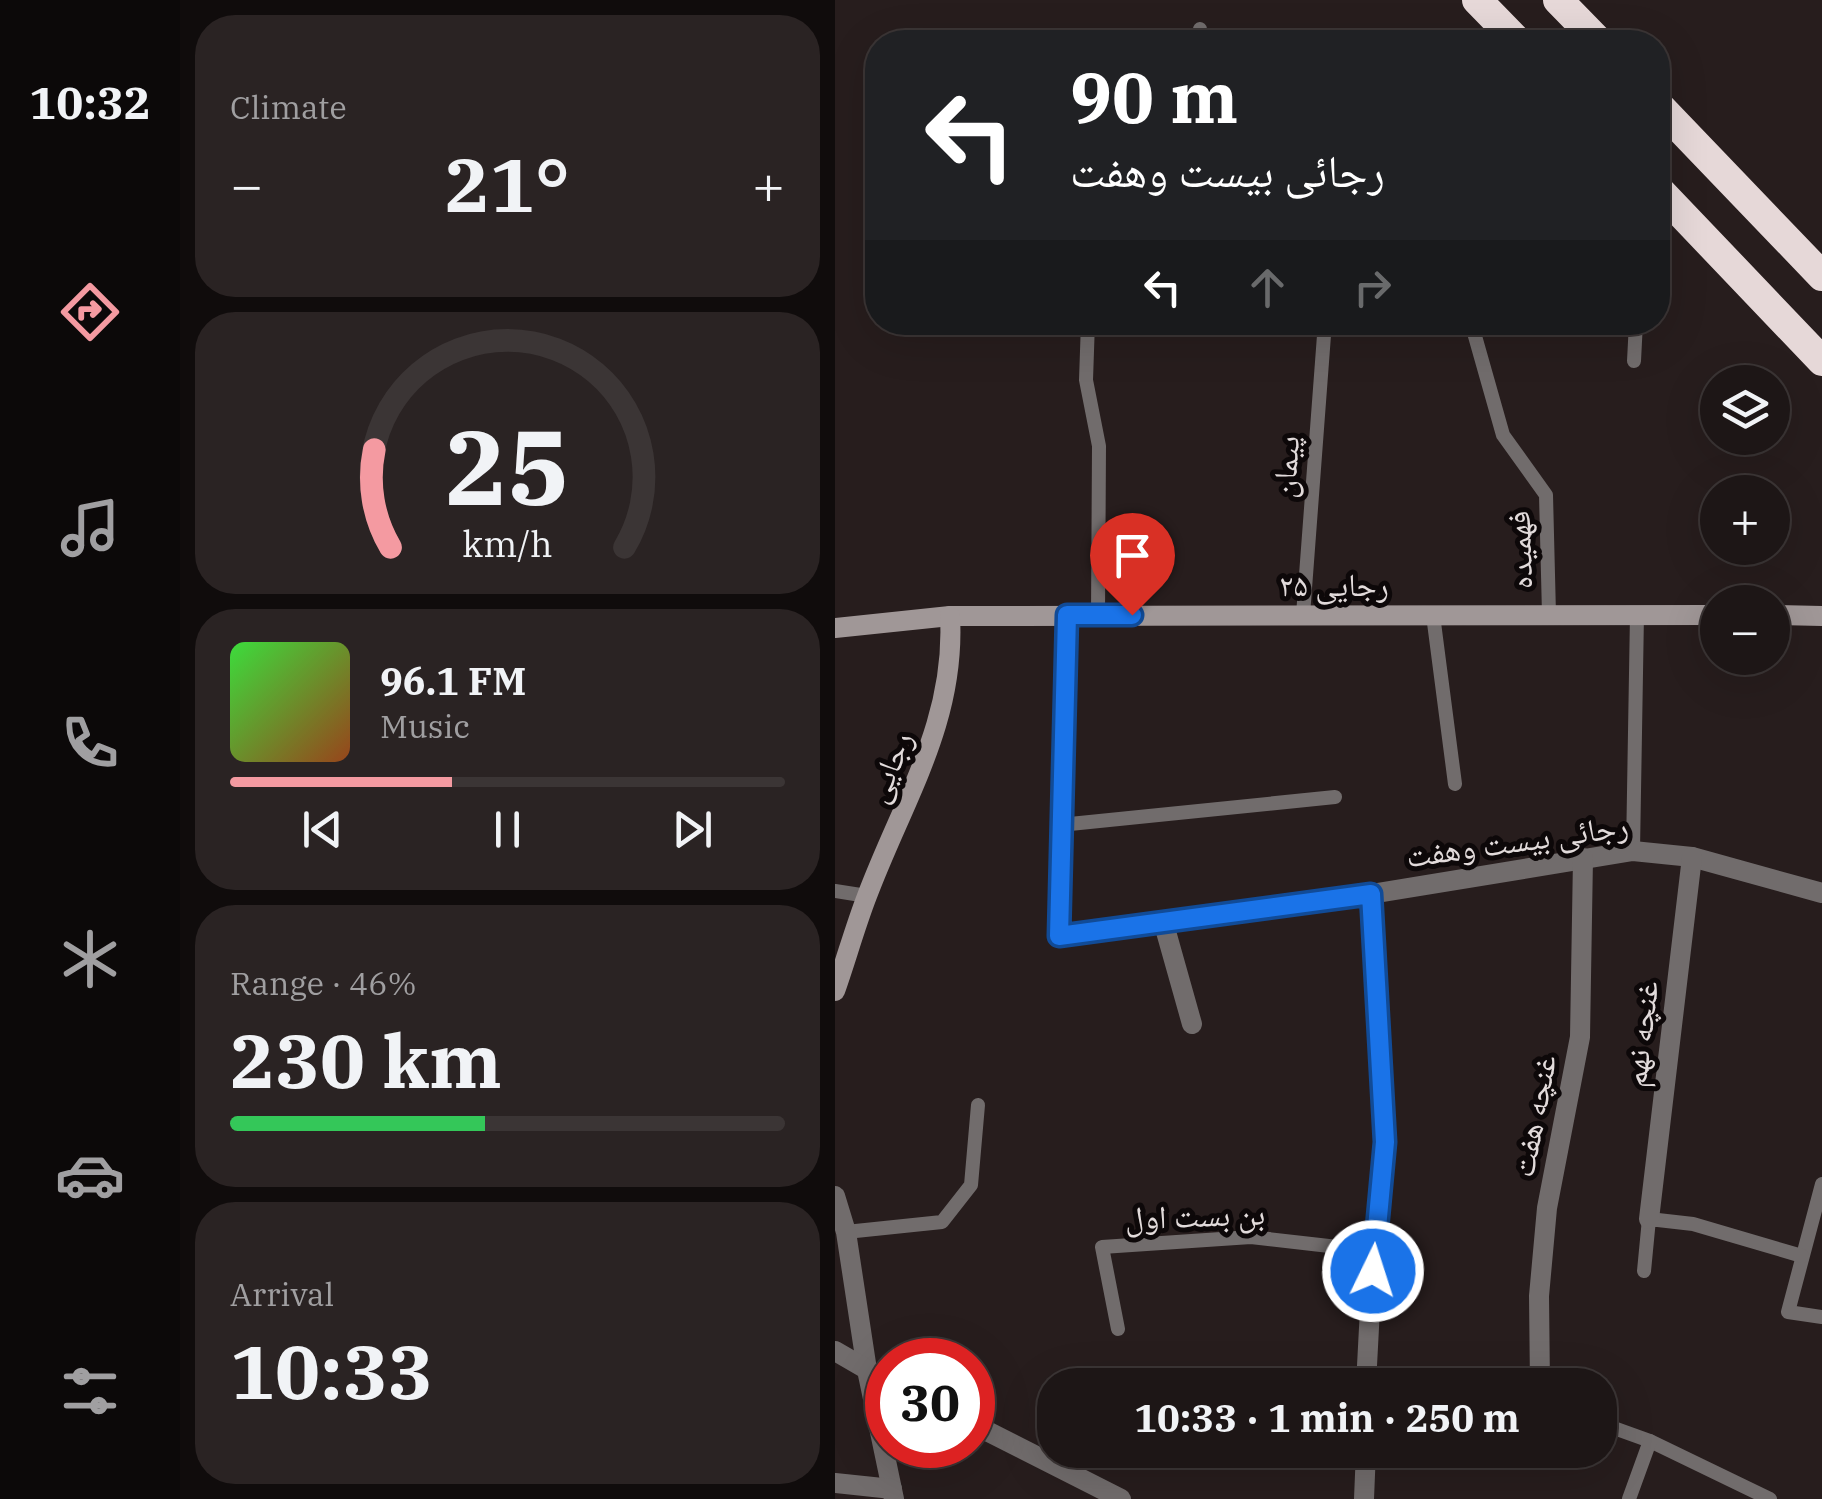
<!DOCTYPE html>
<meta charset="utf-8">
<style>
:root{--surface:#1d1616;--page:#2a2323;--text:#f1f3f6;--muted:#a09fa1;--line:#3b3535;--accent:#f49aa1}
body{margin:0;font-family:"IBM Plex Serif","Noto Naskh Arabic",serif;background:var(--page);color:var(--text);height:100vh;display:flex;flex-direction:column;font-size:38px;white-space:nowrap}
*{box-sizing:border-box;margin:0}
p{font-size:32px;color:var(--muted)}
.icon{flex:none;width:55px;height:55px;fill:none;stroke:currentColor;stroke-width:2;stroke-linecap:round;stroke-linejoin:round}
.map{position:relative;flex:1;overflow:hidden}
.details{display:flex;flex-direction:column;gap:15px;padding:15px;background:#100c0c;width:655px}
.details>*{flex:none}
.guide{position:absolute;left:30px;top:30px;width:805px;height:305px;border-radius:40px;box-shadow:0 10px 40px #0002,0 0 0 2px var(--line);background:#202124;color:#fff;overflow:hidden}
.fabs{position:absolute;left:865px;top:365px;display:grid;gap:20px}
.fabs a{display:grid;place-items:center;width:90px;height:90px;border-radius:50%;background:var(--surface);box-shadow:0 10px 40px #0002,0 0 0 2px var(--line);font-size:50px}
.speed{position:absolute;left:30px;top:1338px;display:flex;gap:20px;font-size:50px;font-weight:700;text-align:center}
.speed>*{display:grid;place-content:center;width:130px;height:130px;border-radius:50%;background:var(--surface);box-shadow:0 10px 40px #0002,0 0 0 2px var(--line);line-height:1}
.speed .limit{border:15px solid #d22;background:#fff;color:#111}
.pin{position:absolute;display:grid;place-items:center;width:85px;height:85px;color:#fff;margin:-102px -42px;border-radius:50% 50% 50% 0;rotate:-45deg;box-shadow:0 0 10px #0007}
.pin .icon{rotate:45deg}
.me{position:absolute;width:110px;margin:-55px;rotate:4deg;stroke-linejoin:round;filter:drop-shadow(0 0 8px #0008)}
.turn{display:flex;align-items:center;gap:35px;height:210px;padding:0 40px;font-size:45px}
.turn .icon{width:130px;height:130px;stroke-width:2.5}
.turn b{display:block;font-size:70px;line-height:85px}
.lanes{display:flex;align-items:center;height:95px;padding:0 40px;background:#0003;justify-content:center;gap:50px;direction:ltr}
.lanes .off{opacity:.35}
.big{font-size:75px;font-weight:800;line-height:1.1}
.details .widget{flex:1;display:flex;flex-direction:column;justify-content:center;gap:15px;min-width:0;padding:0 35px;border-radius:40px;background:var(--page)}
.details .dial{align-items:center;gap:0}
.dial svg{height:260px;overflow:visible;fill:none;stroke:var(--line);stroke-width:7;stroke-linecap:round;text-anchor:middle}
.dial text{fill:var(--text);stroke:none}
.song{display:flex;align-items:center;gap:30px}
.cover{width:120px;height:120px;border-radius:15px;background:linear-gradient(135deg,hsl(120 70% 55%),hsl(20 70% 35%))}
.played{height:10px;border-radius:5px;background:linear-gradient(90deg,var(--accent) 40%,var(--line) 40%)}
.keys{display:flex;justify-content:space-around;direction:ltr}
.heat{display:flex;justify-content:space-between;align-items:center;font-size:55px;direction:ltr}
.charge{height:15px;border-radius:8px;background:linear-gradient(90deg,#34c759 46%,var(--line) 0)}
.trip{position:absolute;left:202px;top:1368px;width:580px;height:100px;border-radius:40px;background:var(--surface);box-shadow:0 10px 40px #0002,0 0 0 2px var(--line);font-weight:800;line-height:100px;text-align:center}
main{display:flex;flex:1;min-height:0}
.dock{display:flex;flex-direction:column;width:180px;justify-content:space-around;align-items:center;background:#0c0909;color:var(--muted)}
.dock .icon{width:70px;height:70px}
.dock .selected{color:var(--accent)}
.dock b{font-size:45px;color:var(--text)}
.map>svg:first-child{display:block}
</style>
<main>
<nav class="dock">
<b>10:32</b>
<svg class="icon selected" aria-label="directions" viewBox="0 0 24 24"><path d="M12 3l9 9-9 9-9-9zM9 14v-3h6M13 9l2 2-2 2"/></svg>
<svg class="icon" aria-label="music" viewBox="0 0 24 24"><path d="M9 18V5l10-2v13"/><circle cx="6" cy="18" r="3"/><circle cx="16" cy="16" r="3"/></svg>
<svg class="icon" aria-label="phone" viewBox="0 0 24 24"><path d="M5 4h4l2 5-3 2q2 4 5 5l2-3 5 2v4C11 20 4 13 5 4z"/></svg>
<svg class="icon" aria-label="climate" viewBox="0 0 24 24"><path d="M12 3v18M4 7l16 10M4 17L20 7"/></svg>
<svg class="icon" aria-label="car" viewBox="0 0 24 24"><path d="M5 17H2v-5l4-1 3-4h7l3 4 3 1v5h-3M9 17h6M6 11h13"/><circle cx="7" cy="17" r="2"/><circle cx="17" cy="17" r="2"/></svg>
<svg class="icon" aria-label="filters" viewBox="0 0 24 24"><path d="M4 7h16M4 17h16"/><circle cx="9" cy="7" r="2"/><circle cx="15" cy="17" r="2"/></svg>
</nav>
<section class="details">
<div class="widget"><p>Climate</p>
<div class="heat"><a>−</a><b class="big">21°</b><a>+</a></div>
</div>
<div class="widget dial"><svg viewBox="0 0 100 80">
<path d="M14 69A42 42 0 1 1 86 69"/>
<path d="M14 69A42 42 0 0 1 9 39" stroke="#f49aa1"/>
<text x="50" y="56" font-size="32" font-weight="700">25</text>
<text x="50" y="72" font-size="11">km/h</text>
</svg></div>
<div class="widget">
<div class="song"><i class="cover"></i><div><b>96.1 FM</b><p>Music</p></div></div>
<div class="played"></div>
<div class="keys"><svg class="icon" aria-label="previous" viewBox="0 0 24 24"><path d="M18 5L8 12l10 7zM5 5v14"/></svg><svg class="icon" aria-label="pause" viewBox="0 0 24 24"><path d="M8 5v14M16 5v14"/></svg><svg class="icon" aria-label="next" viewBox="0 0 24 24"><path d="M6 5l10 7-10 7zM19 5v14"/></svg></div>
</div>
<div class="widget"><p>Range · 46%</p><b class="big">230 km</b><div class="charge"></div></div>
<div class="widget"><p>Arrival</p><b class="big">10:33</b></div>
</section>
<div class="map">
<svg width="987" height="1499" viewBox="0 0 987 1499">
<rect width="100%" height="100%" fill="#271d1d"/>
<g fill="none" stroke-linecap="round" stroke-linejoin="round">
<g stroke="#716c6c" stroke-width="14">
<polyline points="365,29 366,42"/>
<polyline points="253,322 251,380 264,446 263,615"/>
<polyline points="636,322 668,435 711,495 714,614"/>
<polyline points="799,361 801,322"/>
<polyline points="468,615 490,322"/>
<polyline points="598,615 620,784"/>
<polyline points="225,825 500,797"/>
<polyline points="798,851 802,614"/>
<polyline points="0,891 32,896"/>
<polyline points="224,935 232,615"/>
<polyline points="987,1184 953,1312 987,1317"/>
<polyline points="11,1232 107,1222 136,1185 143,1105"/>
<polyline points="809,1271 814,1219 858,1224 967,1256"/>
<polyline points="283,1329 267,1247 416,1237 538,1251"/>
<polyline points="765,1423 815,1441 935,1499"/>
<polyline points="794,1499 815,1441"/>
</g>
<g stroke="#716c6c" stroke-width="20">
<polyline points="328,921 357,1024"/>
<polyline points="224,935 536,894 798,851 857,857 987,893"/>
<polyline points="0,1196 11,1232 32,1370 59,1499"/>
<polyline points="814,1219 857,857"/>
<polyline points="0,1351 52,1381"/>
<polyline points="531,1385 538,1251 550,1142 536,894"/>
<polyline points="705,1385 704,1296 712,1208 745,1037 748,858"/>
<polyline points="138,1424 286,1499"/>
<polyline points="0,1483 57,1489"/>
<polyline points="529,1499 531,1450"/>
</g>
<g stroke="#a09797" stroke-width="20">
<polyline points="938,615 987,616"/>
<polyline points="0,628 115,616 882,615"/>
<path d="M0 991C11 960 20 927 32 896 68 800 121 722 115 616"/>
</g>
<g stroke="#e6d8d8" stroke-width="30">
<polyline points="642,0 683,42"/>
<polyline points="723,0 764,42"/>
<polyline points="822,104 987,276"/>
<polyline points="822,188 987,361"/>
</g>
</g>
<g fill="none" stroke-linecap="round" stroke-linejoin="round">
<g stroke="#114b97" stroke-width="25">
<polyline id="route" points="297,615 232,615 224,936 536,894 550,1142 538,1271"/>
</g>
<use href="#route" stroke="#1a73e8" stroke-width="18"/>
</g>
<g text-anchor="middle" stroke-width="10" stroke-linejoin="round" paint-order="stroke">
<g font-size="32" fill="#e2dbdb" stroke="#0d0809">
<text transform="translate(451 467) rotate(-86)" y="11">پیمان</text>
<text transform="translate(685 550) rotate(-92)" y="11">فهمیده</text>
<text x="499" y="596">رجایی ۲۵</text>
<text transform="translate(54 767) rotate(-67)" y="11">رجایی</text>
<text transform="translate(682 841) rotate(-8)" y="11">رجائی بیست وهفت</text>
<text transform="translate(806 1034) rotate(-83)" y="11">غنچه نهم</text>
<text transform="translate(699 1116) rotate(-79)" y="11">غنچه هفت</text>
<text transform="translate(360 1216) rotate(-2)" y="11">بن بست اول</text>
</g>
</g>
</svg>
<div class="fabs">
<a><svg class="icon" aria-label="layers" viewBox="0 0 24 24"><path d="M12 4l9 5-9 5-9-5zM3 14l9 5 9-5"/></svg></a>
<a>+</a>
<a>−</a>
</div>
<div class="speed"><div class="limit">30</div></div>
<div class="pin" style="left:297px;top:615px;background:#d93025"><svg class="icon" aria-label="arrive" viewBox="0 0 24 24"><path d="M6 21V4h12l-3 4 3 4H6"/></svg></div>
<svg class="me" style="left:538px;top:1271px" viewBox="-20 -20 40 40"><circle r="17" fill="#1a73e8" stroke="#fff" stroke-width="3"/><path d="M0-11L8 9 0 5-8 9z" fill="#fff"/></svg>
<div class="trip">10:33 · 1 min · 250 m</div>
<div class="guide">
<div class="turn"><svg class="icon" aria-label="left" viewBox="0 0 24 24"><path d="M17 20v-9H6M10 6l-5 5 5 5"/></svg><div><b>90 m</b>رجائی بیست وهفت</div></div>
<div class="lanes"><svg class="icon" aria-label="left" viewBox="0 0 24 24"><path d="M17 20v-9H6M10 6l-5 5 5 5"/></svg><svg class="icon off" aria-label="ahead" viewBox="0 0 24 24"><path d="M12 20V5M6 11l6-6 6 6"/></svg><svg class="icon off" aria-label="right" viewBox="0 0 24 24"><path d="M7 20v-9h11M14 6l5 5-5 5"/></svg></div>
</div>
</div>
</main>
